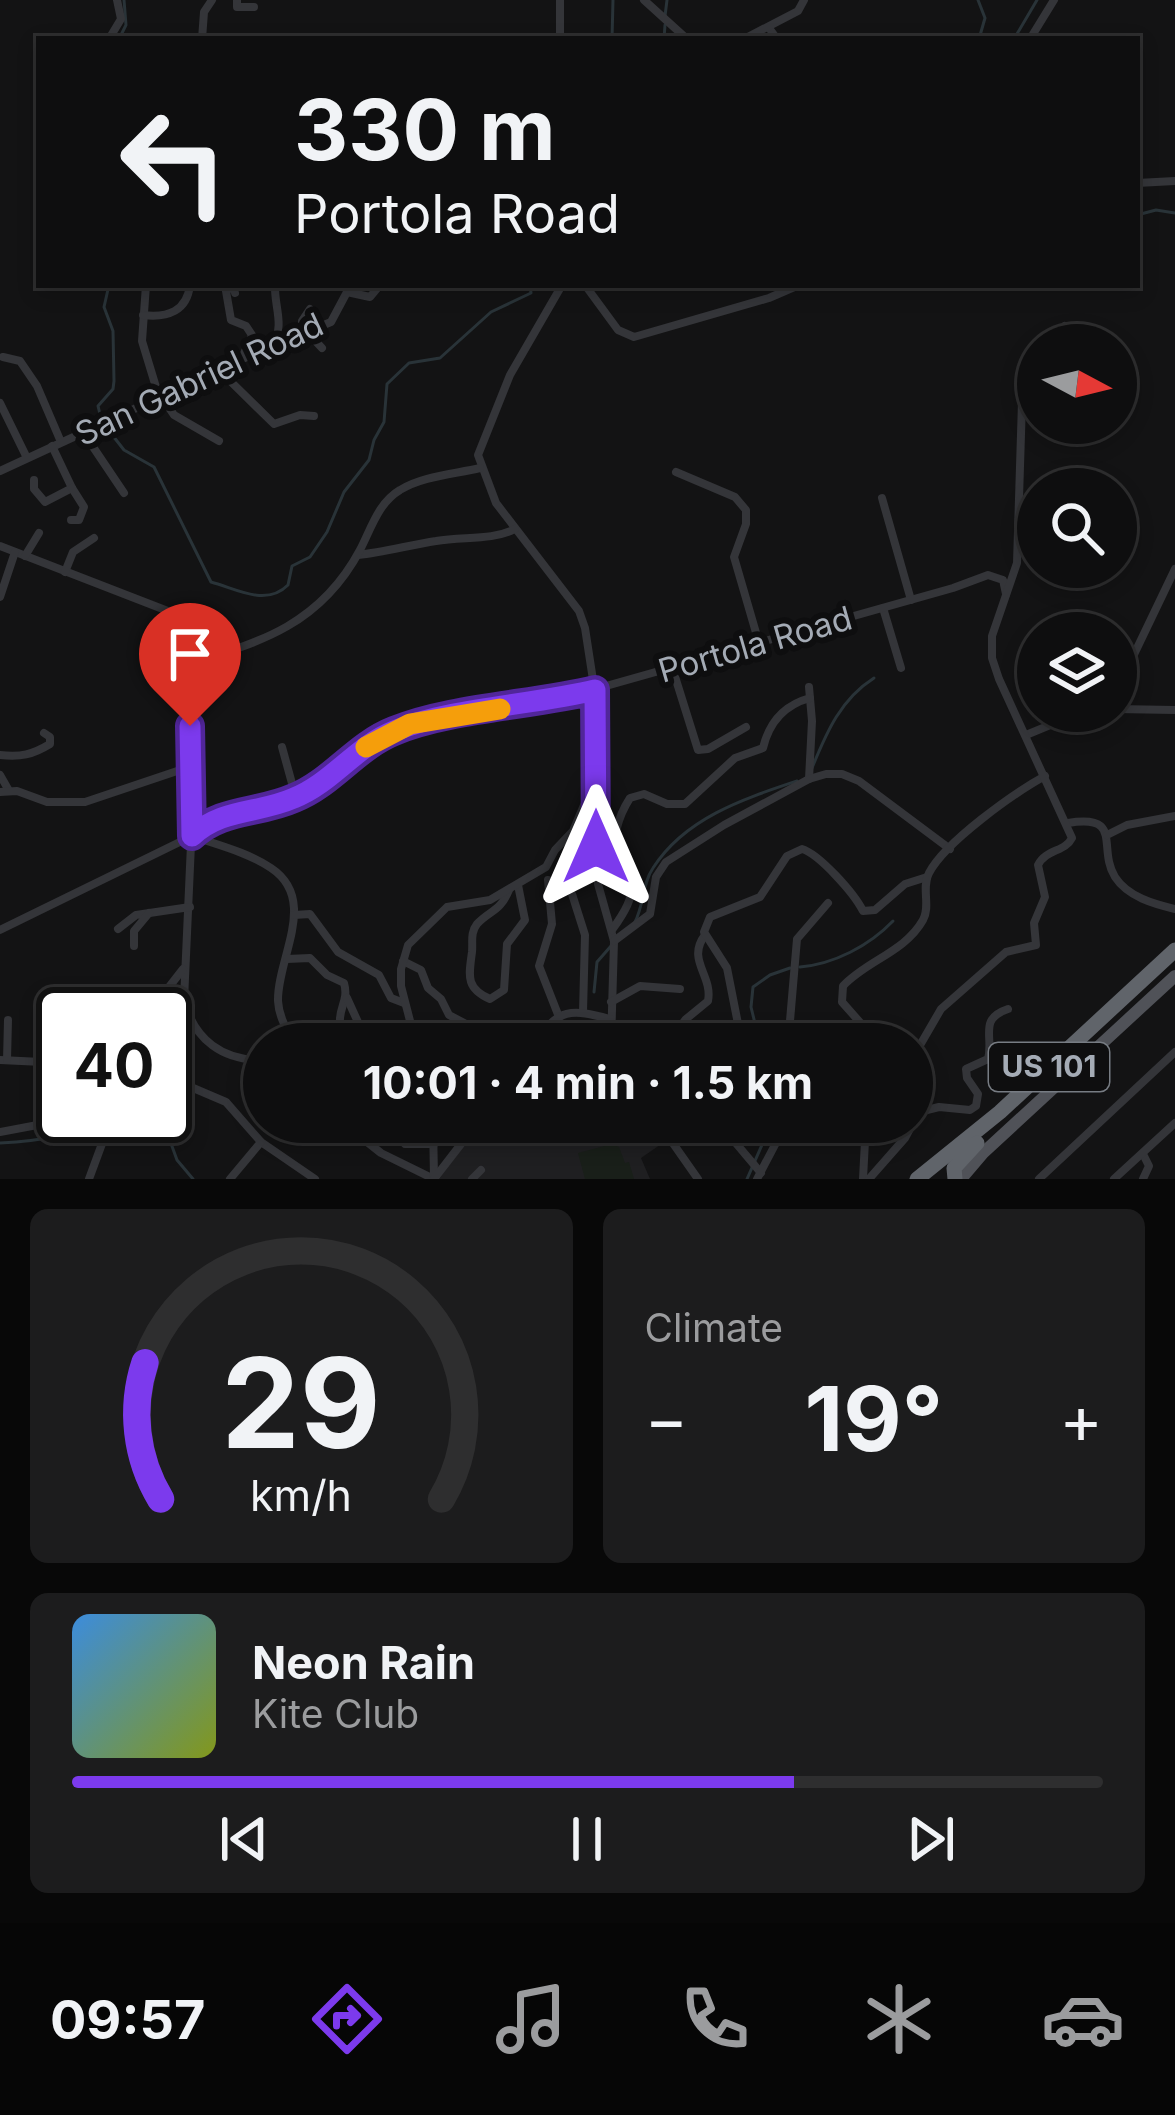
<!DOCTYPE html>
<meta charset="utf-8">
<style>
:root{--surface:#0e0e0f;--page:#1c1c1d;--text:#f1f3f6;--muted:#9b9c9e;--line:#2e2e2f;--accent:#7c3aed}
body{margin:0;font-family:Inter,sans-serif;background:var(--page);color:var(--text);height:100vh;display:flex;flex-direction:column;font-size:45px;white-space:nowrap}
*{box-sizing:border-box;margin:0}
p{font-size:39px;color:var(--muted)}
.icon{flex:none;width:66px;height:66px;fill:none;stroke:currentColor;stroke-width:2;stroke-linecap:round;stroke-linejoin:round}
.map{position:relative;height:1179px;overflow:hidden}
.panel{display:flex;flex-direction:column;gap:30px;padding:30px;background:#080808;flex:1}
.panel>*{flex:none}
.guide{position:absolute;left:36px;top:36px;width:1104px;height:252px;border-radius:0px;box-shadow:0 6px 18px #0003,0 0 0 3px var(--line);background:#0e0e0f;color:var(--text);overflow:hidden}
.needle{width:78px;rotate:97deg}
.tools{position:absolute;left:1017px;top:324px;display:grid;gap:24px}
.tools a{display:grid;place-items:center;width:120px;height:120px;border-radius:50%;background:var(--surface);box-shadow:0 6px 18px #0003,0 0 0 3px var(--line);font-size:60px}
.speed{position:absolute;left:36px;top:987px;display:flex;gap:24px;font-size:60px;font-weight:700;text-align:center}
.speed>*{display:grid;place-content:center;width:156px;height:156px;border-radius:50%;background:var(--surface);box-shadow:0 6px 18px #0003,0 0 0 3px var(--line);line-height:1}
.speed .limit{border:6px solid #111;border-radius:18px;background:#fff;color:#111}
.pin{position:absolute;display:grid;place-items:center;width:102px;height:102px;color:#fff;margin:-123px -51px;border-radius:50% 50% 50% 0;rotate:-45deg;box-shadow:0 0 12px #0007}
.pin .icon{rotate:45deg}
.me{position:absolute;width:132px;margin:-66px;rotate:0deg;stroke-linejoin:round;filter:drop-shadow(0 0 9px #0008)}
.turn{display:flex;align-items:center;gap:42px;height:252px;padding:0 60px;font-size:54px}
.turn .icon{width:156px;height:156px;stroke-width:2.5}
.turn b{display:block;font-size:84px;line-height:102px}
.big{font-size:90px;font-weight:700;line-height:1.1}
.panel .card{flex:1;display:flex;flex-direction:column;justify-content:center;gap:18px;min-width:0;padding:0 42px;border-radius:18px;background:var(--page)}
.panel .dial{align-items:center;gap:0}
.dial svg{height:312px;overflow:visible;fill:none;stroke:var(--line);stroke-width:7;stroke-linecap:round;text-anchor:middle}
.dial text{fill:var(--text);stroke:none}
.song{display:flex;align-items:center;gap:36px}
.cover{width:144px;height:144px;border-radius:18px;background:linear-gradient(135deg,hsl(210 70% 55%),hsl(70 70% 35%))}
.played{height:12px;border-radius:6px;background:linear-gradient(90deg,var(--accent) 70%,var(--line) 70%)}
.keys{display:flex;justify-content:space-around;direction:ltr}
.heat{display:flex;justify-content:space-between;align-items:center;font-size:66px;direction:ltr}
.panel .tiles{flex:1;display:grid;gap:30px;grid-template-columns:1fr 1fr}
.card:last-child{grid-column:span 2}
.trip{position:absolute;left:243px;top:1023px;width:690px;height:120px;border-radius:60px;background:var(--surface);box-shadow:0 6px 18px #0003,0 0 0 3px var(--line);font-weight:700;line-height:120px;text-align:center}
.menu{display:flex;height:192px;justify-content:space-around;align-items:center;background:#060606;color:var(--muted)}
.menu .icon{width:84px;height:84px}
.menu .on{color:var(--accent)}
.menu b{font-size:54px;color:var(--text)}
.map>svg:first-child{display:block}
</style>
<div class="map">
<svg width="1175" height="1179" viewBox="0 0 1175 1179">
<rect width="100%" height="100%" fill="#131314"/>
<polygon fill="#1f1f21" points="481,1122 654,1122 667,1140 641,1158 650,1179 439,1179"/>
<polygon fill="#191f19" points="612,1144 619,1147 625,1163 629,1162 634,1179 585,1179 578,1153"/>
<g fill="none" stroke-linecap="round" stroke-linejoin="round">
<g stroke="#293338" stroke-width="3">
<polyline points="978,0 985,18 979,39"/>
<polyline points="665,16 667,0"/>
<polyline points="119,39 126,25 124,0"/>
<polyline points="612,39 613,0"/>
<polyline points="664,39 665,25"/>
<polyline points="1014,39 1037,0"/>
<polyline points="1137,215 1156,210 1175,213"/>
<polyline points="101,418 98,406 113,389 114,381 113,331 104,307 109,285"/>
<path d="M106 427 124 450 154 467 211 582C237 589 266 607 288 585L292 566 310 557 327 532 344 492 369 460 374 440 384 422 387 384 409 363 440 358 491 312 531 293 530 285"/>
<path d="M812 768C827 731 841 699 874 678"/>
<path d="M635 922C644 905 642 884 653 868 685 818 743 799 797 781"/>
<path d="M800 967C834 964 869 946 893 921"/>
<polyline points="594,992 597,962 611,946"/>
<polyline points="760,1044 751,1007 753,987 770,975 790,968"/>
<polyline points="161,1116 177,1160 193,1179"/>
<path d="M0 1143C43 1141 78 1134 118 1116"/>
<polyline points="747,1179 772,1122"/>
</g>
<g stroke="#343539" stroke-width="8">
<polyline points="237,0 237,7 254,7"/>
<polyline points="560,0 560,39"/>
<polyline points="644,0 687,39"/>
<polyline points="769,28 777,39"/>
<polyline points="109,39 121,19 117,0"/>
<polyline points="202,39 204,12 212,0"/>
<polyline points="460,39 470,39"/>
<polyline points="744,39 798,11 804,0"/>
<polyline points="1030,39 1054,0"/>
<polyline points="1137,183 1175,181"/>
<polyline points="146,285 142,341 159,397"/>
<polyline points="562,285 510,375 478,455 496,503 579,611 585,628 595,693 598,884 614,941 611,1044"/>
<polyline points="585,285 618,330 634,337 769,298 799,285"/>
<polyline points="235,293 233,286 226,291 231,320 246,326 252,335 242,358"/>
<path d="M143 315C168 318 187 311 190 285"/>
<polyline points="307,332 322,348"/>
<polyline points="302,334 302,321 310,309"/>
<path d="M273 344C285 325 274 306 275 285"/>
<polyline points="1055,345 1065,326"/>
<polyline points="3,357 20,361 37,386 61,442"/>
<polyline points="219,370 274,424 300,415 314,416"/>
<polyline points="161,396 174,415 219,441"/>
<polyline points="0,403 27,458"/>
<polyline points="83,432 124,493"/>
<polyline points="0,471 251,355 331,322 347,292 370,297 380,285"/>
<polyline points="676,472 735,497 746,510 746,524 734,557 759,643"/>
<polyline points="34,480 34,489 45,502 72,488 52,446"/>
<polyline points="882,498 911,600"/>
<polyline points="71,520 79,520 84,507 72,488"/>
<path d="M0 546 173 613 183 623 187 636 192 822 184 1000C194 1040 223 1061 264 1060"/>
<path d="M358 555C384 552 410 545 436 541 463 536 491 541 515 529"/>
<polyline points="25,556 39,533"/>
<polyline points="65,572 73,552 94,538"/>
<polyline points="0,597 15,552"/>
<polyline points="883,608 901,668"/>
<path d="M188 663C262 643 321 623 360 550 371 529 378 503 400 490 422 476 455 474 480 468"/>
<polyline points="672,667 698,750 708,749 746,727"/>
<polyline points="809,687 812,721 809,779"/>
<polyline points="1116,692 1175,569"/>
<polyline points="1116,709 1175,710"/>
<polyline points="1026,735 1072,716 1096,711"/>
<polyline points="282,747 296,798"/>
<path d="M0 755C21 757 32 755 50 744V737L44 733"/>
<polyline points="0,775 8,789"/>
<polyline points="0,792 17,791 47,802 85,802 192,766"/>
<path d="M1068 823C1124 814 1097 848 1115 877 1128 897 1154 904 1175 909"/>
<polyline points="1107,835 1127,825 1175,816"/>
<path d="M192 836C218 845 247 852 271 868 319 900 277 958 278 1001 279 1018 287 1030 296 1044"/>
<polyline points="548,880 552,924 539,966 559,1017"/>
<path d="M509 890C500 912 490 910 477 924 470 933 473 942 472 952 469 975 465 988 490 999L504 990 507 944 525 920 518 885"/>
<polyline points="572,894 585,935 583,1012"/>
<polyline points="294,915 310,914 338,952 379,975 391,998 404,1003"/>
<polyline points="118,929 136,915 190,907"/>
<polyline points="0,930 192,836 221,816 271,806 304,794 370,744 410,725 560,699 953,588 988,575 1003,580 1006,594"/>
<path d="M612 930C622 916 637 895 630 877 629 875 620 864 618 862 609 843 619 815 630 798L644 794 667 804H685L735 758 763 748C769 723 784 705 810 698"/>
<polyline points="614,941 650,914 656,877 666,862 724,825 809,779 826,774 842,774 859,781 950,849"/>
<polyline points="134,946 134,931 149,913"/>
<path d="M287 959 310 958 327 975 344 983C351 1007 328 1012 349 1044"/>
<polyline points="403,961 421,970 428,988 441,999 449,1015 483,1033 497,1034"/>
<polyline points="347,998 368,1044"/>
<polyline points="611,1002 640,986 680,989"/>
<polyline points="148,1014 183,969"/>
<polyline points="416,1044 401,986 401,969 408,945 447,907 490,900 546,867 555,850 573,831 584,805 596,801"/>
<path d="M536 1044C557 1007 572 1009 610 1019"/>
<path d="M667 1044 686 1019 708 1001C713 975 686 960 705 935"/>
<path d="M742 1044 727 968 704 932 710 917 760 897 787 856 802 849C819 854 854 893 863 911L875 910 905 884 927 877"/>
<polyline points="788,1044 797,939 828,903"/>
<path d="M859 1044 865 1028 842 1002 843 986C866 961 905 952 923 920 931 906 921 888 929 873 945 842 1014 793 1045 776"/>
<path d="M912 1059 941 1009 1006 952 1036 945 1034 923 1045 897 1038 865C1046 849 1065 852 1072 838L999 679 992 658V636L1017 563 1022 402 1028 382 1038 367"/>
<polyline points="0,1060 63,1063"/>
<polyline points="7,1060 8,1020"/>
<polyline points="59,1063 63,1016"/>
<polyline points="165,1076 226,1102 261,1142 315,1179"/>
<polyline points="342,1122 381,1153 434,1179"/>
<polyline points="399,1122 399,1136 405,1144 434,1144"/>
<polyline points="433,1122 434,1178"/>
<polyline points="658,1122 698,1179"/>
<polyline points="718,1122 761,1173"/>
<polyline points="0,1132 85,1116"/>
<polyline points="668,1136 680,1122"/>
<polyline points="1143,1154 1149,1166 1143,1179"/>
<polyline points="89,1179 103,1141"/>
<polyline points="230,1179 261,1142"/>
<polyline points="434,1179 478,1122"/>
<polyline points="472,1179 481,1170"/>
<polyline points="757,1179 787,1122"/>
<polyline points="863,1179 865,1141 872,1122"/>
<path d="M869 1179 905 1138 919 1112 939 1107 970 1110 976 1106 978 1094 967 1078 966 1069 988 1059C994 1037 978 1019 1008 1009"/>
<polyline points="1039,1179 1175,1052"/>
<polyline points="1114,1179 1175,1123"/>
</g>
<polyline stroke="#505258" stroke-width="12" points="961,1179 983,1153 1175,976"/>
<g stroke="#60646a" stroke-width="15">
<polyline points="917,1179 1000,1112 1175,950"/>
<polyline points="955,1179 954,1168 977,1143"/>
</g>
</g>
<g fill="none" stroke-linecap="round" stroke-linejoin="round">
<g stroke="#51269a" stroke-width="30">
<path id="route" d="M190 726 192 836C222 808 258 814 294 798 332 783 356 746 394 731 449 708 534 705 595 690L596 847"/>
</g>
<use href="#route" stroke="#7c3aed" stroke-width="21"/>
<polyline stroke="#f59e0b" stroke-width="21" points="366,747 410,724 500,709"/>
</g>
<g text-anchor="middle" stroke-width="12" stroke-linejoin="round" paint-order="stroke">
<rect fill="#0e0e0f" stroke="#777c83" stroke-width="3" x="989" y="1043" width="120" height="48" rx="9"/>
<g font-size="30" font-weight="bold" fill="#a4abb5">
<text x="1049" y="1077">US 101</text>
</g>
<g font-size="33" fill="#a4abb5" stroke="#0e0e0f">
<text transform="translate(199 379) rotate(-25)" y="12">San Gabriel Road</text>
<text transform="translate(755 644) rotate(-16)" y="12">Portola Road</text>
</g>
</g>
</svg>
<div class="tools">
<a><svg class="needle" viewBox="-14 -14 28 28"><path d="M0-13l5 13h-10z" fill="#e53935"/><path d="M0 13l5-13h-10z" fill="#9b9c9e"/></svg></a>
<a><svg class="icon" aria-label="search" viewBox="0 0 24 24"><circle cx="10" cy="10" r="6"/><path d="M15 15l6 6"/></svg></a>
<a><svg class="icon" aria-label="layers" viewBox="0 0 24 24"><path d="M12 4l9 5-9 5-9-5zM3 14l9 5 9-5"/></svg></a>
</div>
<div class="speed"><div class="limit">40</div></div>
<div class="pin" style="left:190px;top:726px;background:#d93025"><svg class="icon" aria-label="arrive" viewBox="0 0 24 24"><path d="M6 21V4h12l-3 4 3 4H6"/></svg></div>
<svg class="me" style="left:596px;top:847px" viewBox="-20 -20 40 40"><path d="M0-17L14 15 0 8-14 15z" fill="#7c3aed" stroke="#fff" stroke-width="4"/></svg>
<div class="trip">10:01 · 4 min · 1.5 km</div>
<div class="guide">
<div class="turn"><svg class="icon" aria-label="left" viewBox="0 0 24 24"><path d="M17 20v-9H6M10 6l-5 5 5 5"/></svg><div><b>330 m</b>Portola Road</div></div>
</div>
</div>
<section class="panel">
<div class="tiles">
<div class="card dial"><svg viewBox="0 0 100 80">
<path d="M14 69A42 42 0 1 1 86 69"/>
<path d="M14 69A42 42 0 0 1 10 34" stroke="#7c3aed"/>
<text x="50" y="56" font-size="32" font-weight="700">29</text>
<text x="50" y="72" font-size="11">km/h</text>
</svg></div>
<div class="card"><p>Climate</p>
<div class="heat"><a>−</a><b class="big">19°</b><a>+</a></div>
</div>
<div class="card">
<div class="song"><i class="cover"></i><div><b>Neon Rain</b><p>Kite Club</p></div></div>
<div class="played"></div>
<div class="keys"><svg class="icon" aria-label="previous" viewBox="0 0 24 24"><path d="M18 5L8 12l10 7zM5 5v14"/></svg><svg class="icon" aria-label="pause" viewBox="0 0 24 24"><path d="M8 5v14M16 5v14"/></svg><svg class="icon" aria-label="next" viewBox="0 0 24 24"><path d="M6 5l10 7-10 7zM19 5v14"/></svg></div>
</div>
</div>
</section>
<nav class="menu">
<b>09:57</b>
<svg class="icon on" aria-label="directions" viewBox="0 0 24 24"><path d="M12 3l9 9-9 9-9-9zM9 14v-3h6M13 9l2 2-2 2"/></svg>
<svg class="icon" aria-label="music" viewBox="0 0 24 24"><path d="M9 18V5l10-2v13"/><circle cx="6" cy="18" r="3"/><circle cx="16" cy="16" r="3"/></svg>
<svg class="icon" aria-label="phone" viewBox="0 0 24 24"><path d="M5 4h4l2 5-3 2q2 4 5 5l2-3 5 2v4C11 20 4 13 5 4z"/></svg>
<svg class="icon" aria-label="climate" viewBox="0 0 24 24"><path d="M12 3v18M4 7l16 10M4 17L20 7"/></svg>
<svg class="icon" aria-label="car" viewBox="0 0 24 24"><path d="M5 17H2v-5l4-1 3-4h7l3 4 3 1v5h-3M9 17h6M6 11h13"/><circle cx="7" cy="17" r="2"/><circle cx="17" cy="17" r="2"/></svg>
</nav>
